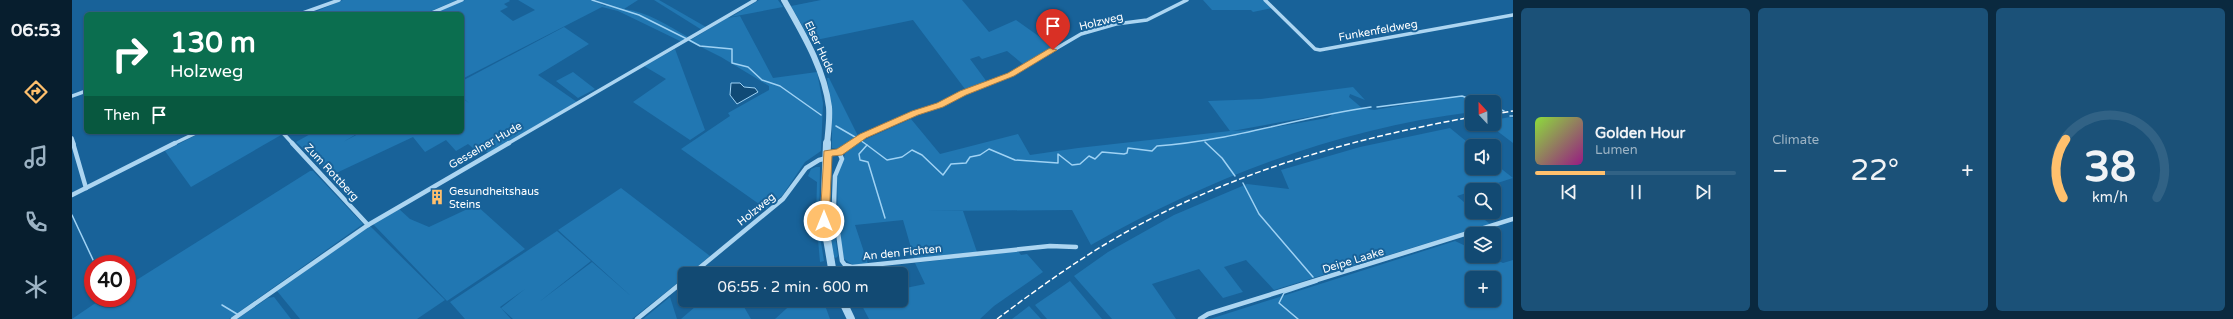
<!DOCTYPE html>
<meta charset="utf-8">
<style>
:root{--surface:#124a73;--page:#1b5178;--text:#f1f3f6;--muted:#9cb3c4;--line:#316285;--accent:#ffc06d}
body{margin:0;font-family:"Varela Round",sans-serif;background:var(--page);color:var(--text);height:100vh;display:flex;flex-direction:column;font-size:15px;white-space:nowrap}
*{box-sizing:border-box;margin:0}
p{font-size:13px;color:var(--muted)}
.icon{flex:none;width:22px;height:22px;fill:none;stroke:currentColor;stroke-width:2;stroke-linecap:round;stroke-linejoin:round}
.map{position:relative;flex:1;overflow:hidden}
.drawer{display:flex;flex-direction:column;gap:8px;padding:8px;background:#0a293f;width:720px}
.drawer>*{flex:none}
.banner{position:absolute;left:12px;top:12px;width:380px;height:122px;border-radius:6px;box-shadow:0 1px 3px #0004,0 0 0 1px var(--line);background:#0b6e4f;color:#fff;overflow:hidden}
.needle{width:26px;rotate:338deg}
.controls{position:absolute;left:1393px;top:95px;display:grid;gap:8px}
.controls a{display:grid;place-items:center;width:36px;height:36px;border-radius:6px;background:var(--surface);box-shadow:0 1px 3px #0004,0 0 0 1px var(--line);font-size:20px}
.speed{position:absolute;left:12px;top:255px;display:flex;gap:8px;font-size:20px;font-weight:700;text-align:center}
.speed>*{display:grid;place-content:center;width:52px;height:52px;border-radius:50%;background:var(--surface);box-shadow:0 1px 3px #0004,0 0 0 1px var(--line);line-height:1}
.speed .limit{border:6px solid #d22;background:#fff;color:#111}
.pin{position:absolute;display:grid;place-items:center;width:34px;height:34px;color:#fff;margin:-41px -17px;border-radius:50% 50% 50% 0;rotate:-45deg;box-shadow:0 0 4px #0007}
.pin .icon{rotate:45deg}
.me{position:absolute;width:44px;margin:-22px;rotate:0deg;stroke-linejoin:round;filter:drop-shadow(0 0 3px #0008)}
.turn{display:flex;align-items:center;gap:14px;height:84px;padding:0 20px;font-size:18px}
.turn .icon{width:52px;height:52px;stroke-width:2.5}
.turn b{display:block;font-size:28px;line-height:34px}
.then{display:flex;align-items:center;height:38px;padding:0 20px;background:#0003;gap:8px;font-size:15px}
.big{font-size:30px;font-weight:600;line-height:1.1}
.drawer .tile{flex:1;display:flex;flex-direction:column;justify-content:center;gap:6px;min-width:0;padding:0 14px;border-radius:6px;background:var(--page)}
.drawer .dial{align-items:center;gap:0}
.dial svg{height:104px;overflow:visible;fill:none;stroke:var(--line);stroke-width:7;stroke-linecap:round;text-anchor:middle}
.dial text{fill:var(--text);stroke:none}
.song{display:flex;align-items:center;gap:12px}
.cover{width:48px;height:48px;border-radius:6px;background:linear-gradient(135deg,hsl(90 70% 55%),hsl(310 70% 35%))}
.played{height:4px;border-radius:2px;background:linear-gradient(90deg,var(--accent) 35%,var(--line) 35%)}
.keys{display:flex;justify-content:space-around;direction:ltr}
.heat{display:flex;justify-content:space-between;align-items:center;font-size:22px;direction:ltr}
.drawer .tiles{flex:1;display:grid;gap:8px;grid-template-columns:repeat(3,1fr)}
.trip{position:absolute;left:606px;top:267px;width:230px;height:40px;border-radius:6px;background:var(--surface);box-shadow:0 1px 3px #0004,0 0 0 1px var(--line);font-weight:600;line-height:40px;text-align:center}
main{display:flex;flex:1;min-height:0}
.tab-bar{display:flex;flex-direction:column;width:72px;justify-content:space-around;align-items:center;background:#071e2e;color:var(--muted)}
.tab-bar .icon{width:28px;height:28px}
.tab-bar .active{color:var(--accent)}
.tab-bar b{font-size:18px;color:var(--text)}
.map>svg:first-child{display:block}
</style>
<main>
<nav class="tab-bar">
<b>06:53</b>
<svg class="icon active" aria-label="directions" viewBox="0 0 24 24"><path d="M12 3l9 9-9 9-9-9zM9 14v-3h6M13 9l2 2-2 2"/></svg>
<svg class="icon" aria-label="music" viewBox="0 0 24 24"><path d="M9 18V5l10-2v13"/><circle cx="6" cy="18" r="3"/><circle cx="16" cy="16" r="3"/></svg>
<svg class="icon" aria-label="phone" viewBox="0 0 24 24"><path d="M5 4h4l2 5-3 2q2 4 5 5l2-3 5 2v4C11 20 4 13 5 4z"/></svg>
<svg class="icon" aria-label="climate" viewBox="0 0 24 24"><path d="M12 3v18M4 7l16 10M4 17L20 7"/></svg>
</nav>
<div class="map">
<svg width="1441" height="319" viewBox="0 0 1441 319">
<rect width="100%" height="100%" fill="#186299"/>
<g fill="#2177b2" fill-rule="evenodd">
<polygon points="271,0 385,0 352,14 238,14"/>
<path d="M393 0H437L438 1 432 4 436 7 428 11 441 21 463 10 446 0H519L533 6 535 4 523 0H566L552 9C576 12 595 25 616 37L610 42 546 11 530 7 390 79V14H360Z"/>
<polygon points="582,0 587,0 634,27 630,30"/>
<polygon points="687,0 706,0 711,7 659,17"/>
<polygon points="749,0 890,0 917,32 944,20 982,47 952,65 935,51 910,59 907,56 898,59 915,82 893,89 841,20 739,41 719,6"/>
<polygon points="1131,0 1192,0 1200,8 1181,12 1179,10 1140,10"/>
<polygon points="668,16 701,78 745,72 751,103 749,151 733,162 710,196 694,209 609,149 658,116 656,113 697,90 697,86 649,57 617,41 655,18"/>
<polygon points="492,27 517,44 466,75 505,102 416,153 407,145 401,148 396,144 384,151 374,140 353,152 341,137 260,175 224,142 242,132 288,132 271,142 290,132 390,132 390,98 397,103 390,97 390,81"/>
<polygon points="603,49 633,130 618,140 561,102 594,79 572,66"/>
<polygon points="501,72 523,89 506,98 484,81"/>
<polygon points="755,78 757,78 786,136 768,149 760,148 760,110"/>
<path d="M1281 87 1293 100 1278 94 1277 97 1290 108 1302 110 1387 96 1401 97 1414 102H1400V112C1264 129 1137 178 1019 245L1000 210 853 211H891L905 252 842 258 831 220 783 225 796 264 781 265 772 259 766 227 765 177 774 151 792 140 839 119 868 154 946 134 958 155 1006 148 1158 131 1136 101 1189 99ZM1259 113 1260 115 1255 118 1192 129 1160 131Z"/>
<polygon points="1438,117 1441,118 1441,143 1416,124 1422,124 1422,120"/>
<polygon points="1378,128 1400,146 1400,168 1422,168 1422,163 1441,178 1385,196 1400,209 1400,212 1403,212 1418,224 1202,290 1174,260 1152,267 1171,292 1151,298 1127,269 1080,284 1104,319 1040,319 1002,276 1036,252 1102,215 1175,184 1217,189 1209,170 1288,147"/>
<polygon points="130,132 206,132 209,135 119,187 93,151"/>
<polygon points="744,167 748,167 747,230 752,261 748,262 744,217 745,182 736,176 739,169"/>
<polygon points="238,171 241,171 291,224 157,319 0,319 25,302 27,304 36,298 55,298 55,286"/>
<polygon points="549,188 638,256 616,274 613,274 613,277 560,319 441,319 429,308 453,289 428,307 439,319 393,319 378,302 485,231 519,261 467,302 520,262 560,297 486,230"/>
<polygon points="758,199 766,256 764,258 762,257 756,221"/>
<polygon points="404,205 453,249 375,301 301,224 327,209 338,219 357,227"/>
<polygon points="298,226 373,300 345,319 228,319 205,291"/>
<path d="M1383 241 1400 249V256H1416L1431 263 1441 260V319H1138ZM1400 278H1422V300H1400Z"/>
<polygon points="946,251 949,255 955,254 971,272 922,306 908,319 797,319 787,300 829,300 829,286 834,288 853,284 843,263"/>
<polygon points="998,281 1030,319 975,319 963,305"/>
<polygon points="202,297 219,319 165,319 196,298"/>
<polygon points="598,297 605,319 571,319"/>
<polygon points="631,300 668,300 679,319 609,319"/>
<polygon points="724,300 751,300 758,319 703,319"/>
<polygon points="957,306 969,319 940,319"/>
</g>
<polygon fill="#104a76" stroke="#9fd2f4" points="659,83 668,83 672,87 683,88 686,92 665,104 658,95"/>
<g fill="none" stroke-linecap="round" stroke-linejoin="round">
<g stroke="#9fd2f4" stroke-width="1.5">
<polyline points="520,0 567,15 615,39"/>
<polyline points="617,40 628,46 660,49 660,63 676,67 690,80 708,86 749,115"/>
<polyline points="1305,107 1390,96 1407,102"/>
<polyline points="1422,107 1432,111"/>
<polyline points="1438,116 1441,116"/>
<polyline points="764,126 783,137"/>
<polyline points="788,140 795,145 787,154 788,160 796,162 813,218"/>
<polyline points="1133,142 1150,158 1163,176"/>
<path d="M795 145 815 160 830 157 840 150 850 155 871 175 879 164 894 163 898 157 908 155 917 149 943 160 986 163V154L1000 165 1008 164 1017 156 1023 159 1030 152 1052 154 1055 153 1056 148 1080 151 1085 146C1158 141 1227 117 1299 107"/>
<polyline points="1171,183 1187,214 1241,277"/>
<polyline points="0,215 23,264"/>
<polyline points="150,305 165,314"/>
<polyline points="1226,319 1207,303 1212,293 1245,282"/>
</g>
<g stroke="#acd5f1" stroke-width="3.5">
<polyline points="1193,0 1243,49 1248,50 1441,15"/>
<polyline points="228,14 267,0"/>
<polyline points="357,14 390,0"/>
<polyline points="0,96 14,91"/>
<polyline points="210,132 221,144"/>
<polyline points="0,138 2,144"/>
<polyline points="101,144 126,132"/>
<polyline points="435,144 683,0"/>
<polyline points="778,144 788,137 843,113 868,105 891,93 939,75 1009,34 1044,24 1075,20 1115,0"/>
</g>
<g stroke="#acd5f1" stroke-width="4.5">
<polyline points="1,143 14,188"/>
<polyline points="220,143 296,225"/>
<polyline points="767,152 770,159 763,176 762,204 770,261 773,265 780,267 978,246 1004,247"/>
<polyline points="755,153 769,151 779,143"/>
<polyline points="0,195 103,143"/>
<polyline points="620,274 711,199 734,168 747,160 755,158"/>
<polyline points="161,319 296,225 437,143"/>
<polyline points="565,319 613,280"/>
<polyline points="1128,319 1136,314 1441,219"/>
</g>
<path stroke="#acd5f1" stroke-width="6" d="M712 0C731 34 752 68 757 107 758 119 756 132 755 144"/>
<g stroke="#acd5f1" stroke-width="8">
<polyline points="755,143 752,221 761,274"/>
<polyline points="770,300 779,319"/>
</g>
<g stroke="#fff" stroke-width="1.5" stroke-dasharray="6 2.5" stroke-linecap="butt">
<polyline points="1422,114 1441,111"/>
<path d="M925 319C960 293 994 268 1032 245 1144 177 1271 140 1400 117"/>
</g>
</g>
<polygon fill="#ffc06d" stroke="#a67d47" points="978,48 985,50 942,76 894,95 871,107 846,115 794,138 770,155 760,156 757,221 752,224 748,223 752,151 765,149 788,134 840,111 865,103 888,91 936,73"/>
<defs>
<g id="building-bare" transform="scale(1.2)"><path d="M-4-6H4V6H1V3H-1V6H-4ZM-2.5-4.3h1.7v1.8h-1.7ZM.8-4.3h1.7v1.8H.8ZM-2.5-1h1.7V.8h-1.7ZM.8-1h1.7V.8H.8Z" fill="#ffc06d" stroke="#186299" stroke-width="2.5" paint-order="stroke"/></g>
</defs>
<g fill-rule="evenodd">
<use href="#building-bare" x="365" y="197"/>
</g>
<g text-anchor="middle" stroke-width="4" stroke-linejoin="round" paint-order="stroke">
<g font-size="11" fill="#fff" stroke="#186299">
<text transform="translate(1029 21) rotate(-14)" y="4">Holzweg</text>
<text transform="translate(1306 30) rotate(-10)" y="4">Funkenfeldweg</text>
<text transform="translate(748 47) rotate(65)" y="4">Elser Hude</text>
<text transform="translate(413 145) rotate(-30)" y="4">Gesselner Hude</text>
<text transform="translate(260 172) rotate(47)" y="4">Zum Rottberg</text>
<text transform="translate(684 209) rotate(-39)" y="4">Holzweg</text>
<text transform="translate(830 252) rotate(-6)" y="4">An den Fichten</text>
<text transform="translate(1281 260) rotate(-17)" y="4">Deipe Laake</text>
</g>
<g font-size="11" fill="#fff" stroke="#186299" text-anchor="start">
<text x="377" y="195">Gesundheitshaus<tspan x="377" dy="13">Steins</tspan></text>
</g>
</g>
</svg>
<div class="controls">
<a><svg class="needle" viewBox="-14 -14 28 28"><path d="M0-13l5 13h-10z" fill="#e53935"/><path d="M0 13l5-13h-10z" fill="#9cb3c4"/></svg></a>
<a><svg class="icon" aria-label="sound" viewBox="0 0 24 24"><path d="M4 9h4l5-4v14l-5-4H4zM17 9q2 3 0 6"/></svg></a>
<a><svg class="icon" aria-label="search" viewBox="0 0 24 24"><circle cx="10" cy="10" r="6"/><path d="M15 15l6 6"/></svg></a>
<a><svg class="icon" aria-label="layers" viewBox="0 0 24 24"><path d="M12 4l9 5-9 5-9-5zM3 14l9 5 9-5"/></svg></a>
<a>+</a>
</div>
<div class="speed"><div class="limit">40</div></div>
<div class="pin" style="left:981px;top:50px;background:#d93025"><svg class="icon" aria-label="arrive" viewBox="0 0 24 24"><path d="M6 21V4h12l-3 4 3 4H6"/></svg></div>
<svg class="me" style="left:752px;top:221px" viewBox="-20 -20 40 40"><circle r="17" fill="#ffc06d" stroke="#fff" stroke-width="3"/><path d="M0-11L8 9 0 5-8 9z" fill="#fff"/></svg>
<div class="trip">06:55 · 2 min · 600 m</div>
<div class="banner">
<div class="turn"><svg class="icon" aria-label="right" viewBox="0 0 24 24"><path d="M7 20v-9h11M14 6l5 5-5 5"/></svg><div><b>130 m</b>Holzweg</div></div>
<div class="then">Then<svg class="icon" aria-label="arrive" viewBox="0 0 24 24"><path d="M6 21V4h12l-3 4 3 4H6"/></svg></div>
</div>
</div>
<section class="drawer">
<div class="tiles">
<div class="tile">
<div class="song"><i class="cover"></i><div><b>Golden Hour</b><p>Lumen</p></div></div>
<div class="played"></div>
<div class="keys"><svg class="icon" aria-label="previous" viewBox="0 0 24 24"><path d="M18 5L8 12l10 7zM5 5v14"/></svg><svg class="icon" aria-label="pause" viewBox="0 0 24 24"><path d="M8 5v14M16 5v14"/></svg><svg class="icon" aria-label="next" viewBox="0 0 24 24"><path d="M6 5l10 7-10 7zM19 5v14"/></svg></div>
</div>
<div class="tile"><p>Climate</p>
<div class="heat"><a>−</a><b class="big">22°</b><a>+</a></div>
</div>
<div class="tile dial"><svg viewBox="0 0 100 80">
<path d="M14 69A42 42 0 1 1 86 69"/>
<path d="M14 69A42 42 0 0 1 16 24" stroke="#ffc06d"/>
<text x="50" y="56" font-size="32" font-weight="700">38</text>
<text x="50" y="72" font-size="11">km/h</text>
</svg></div>
</div>
</section>
</main>
